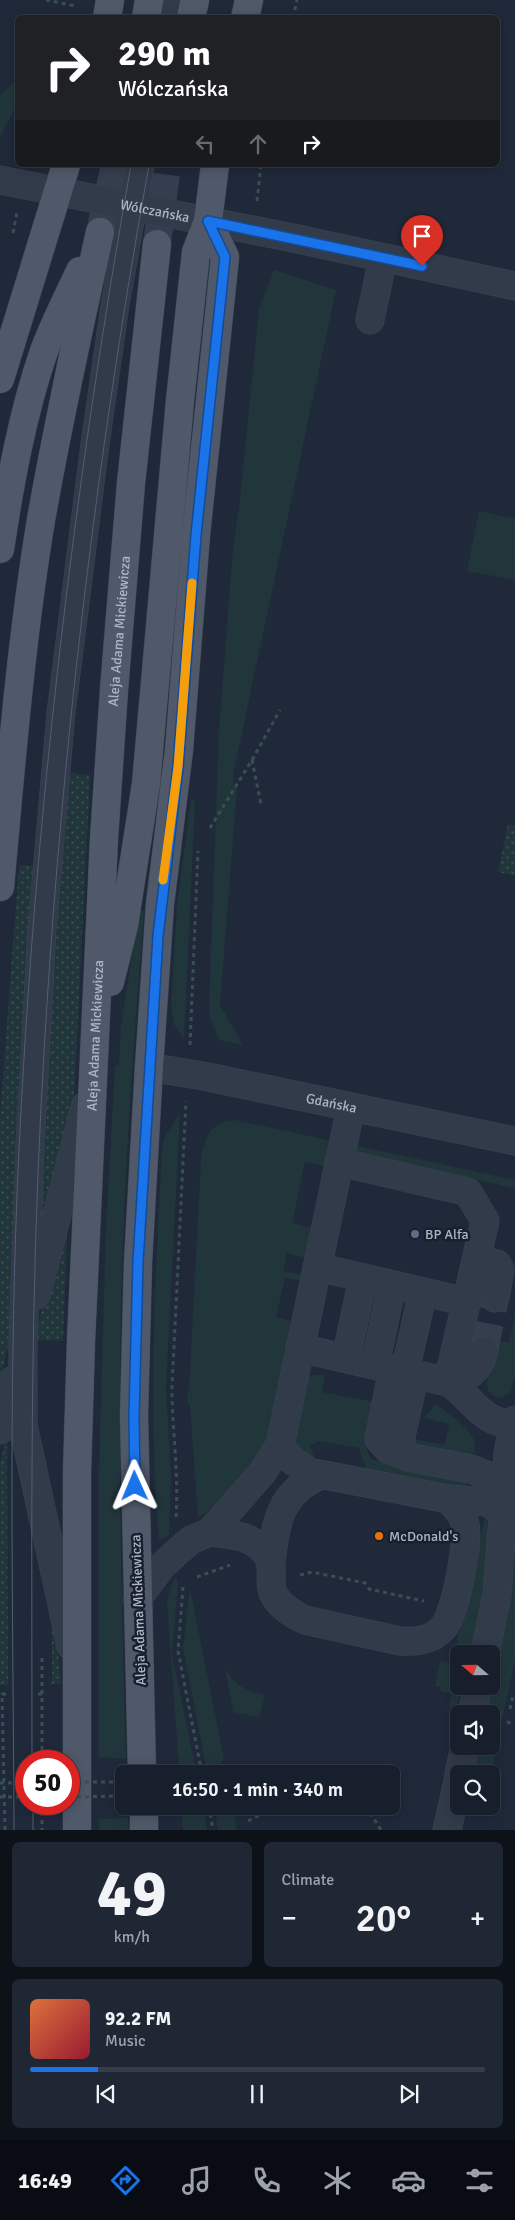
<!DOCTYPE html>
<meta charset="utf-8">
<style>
:root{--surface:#171f2c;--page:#202734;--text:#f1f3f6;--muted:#9ea2a9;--line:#363d48;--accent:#1a73e8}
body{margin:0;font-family:Signika,sans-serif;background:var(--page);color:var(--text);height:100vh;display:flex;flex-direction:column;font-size:19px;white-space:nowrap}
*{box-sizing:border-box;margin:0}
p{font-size:16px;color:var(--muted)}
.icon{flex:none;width:28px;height:28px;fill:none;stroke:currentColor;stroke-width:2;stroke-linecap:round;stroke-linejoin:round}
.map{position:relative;height:1830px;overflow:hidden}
.side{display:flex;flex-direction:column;gap:12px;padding:12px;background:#0d1118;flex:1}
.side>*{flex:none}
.hud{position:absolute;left:15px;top:15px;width:485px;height:152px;border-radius:8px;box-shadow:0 2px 12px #0003,0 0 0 1px var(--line);background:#202124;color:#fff;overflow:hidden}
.needle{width:32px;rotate:290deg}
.buttons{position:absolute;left:450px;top:1645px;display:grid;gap:10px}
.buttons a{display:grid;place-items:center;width:50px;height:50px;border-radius:8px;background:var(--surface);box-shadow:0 2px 12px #0003,0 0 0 1px var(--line);font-size:25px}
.speed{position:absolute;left:15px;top:1750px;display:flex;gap:10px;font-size:25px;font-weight:700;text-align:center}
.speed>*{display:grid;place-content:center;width:65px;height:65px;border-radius:50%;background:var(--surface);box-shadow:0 2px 12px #0003,0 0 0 1px var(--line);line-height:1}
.speed .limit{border:8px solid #d22;background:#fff;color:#111}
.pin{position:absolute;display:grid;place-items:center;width:42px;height:42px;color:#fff;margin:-51px -21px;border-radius:50% 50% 50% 0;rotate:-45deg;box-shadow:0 0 5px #0007}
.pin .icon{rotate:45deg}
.me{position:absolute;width:55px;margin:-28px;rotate:359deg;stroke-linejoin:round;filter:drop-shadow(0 0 4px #0008)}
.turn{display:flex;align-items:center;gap:18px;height:105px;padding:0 20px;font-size:22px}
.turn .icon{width:65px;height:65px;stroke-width:2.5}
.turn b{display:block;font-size:35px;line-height:42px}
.lanes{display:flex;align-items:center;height:48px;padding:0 20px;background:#0003;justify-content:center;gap:25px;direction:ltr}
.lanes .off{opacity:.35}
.big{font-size:38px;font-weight:600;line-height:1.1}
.side .card{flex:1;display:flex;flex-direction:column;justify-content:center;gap:8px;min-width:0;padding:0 18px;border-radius:8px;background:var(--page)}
.side .dial{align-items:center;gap:0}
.dial b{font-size:65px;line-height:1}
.song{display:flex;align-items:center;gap:15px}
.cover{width:60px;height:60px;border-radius:8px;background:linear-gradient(135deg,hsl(20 70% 55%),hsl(350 70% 35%))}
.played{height:5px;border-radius:2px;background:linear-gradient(90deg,var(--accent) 15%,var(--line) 15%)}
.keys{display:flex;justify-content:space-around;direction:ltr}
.heat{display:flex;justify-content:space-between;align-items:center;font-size:28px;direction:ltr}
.side .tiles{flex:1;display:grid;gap:12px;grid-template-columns:1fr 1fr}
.card:last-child{grid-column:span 2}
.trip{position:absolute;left:115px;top:1765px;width:285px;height:50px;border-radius:8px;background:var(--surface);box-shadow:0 2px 12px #0003,0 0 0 1px var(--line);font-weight:600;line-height:50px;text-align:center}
.menu{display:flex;height:80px;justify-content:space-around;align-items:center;background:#090c12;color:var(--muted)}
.menu .icon{width:35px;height:35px}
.menu .current{color:var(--accent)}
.menu b{font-size:22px;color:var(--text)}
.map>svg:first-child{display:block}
</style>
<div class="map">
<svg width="515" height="1830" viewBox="0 0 515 1830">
<defs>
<pattern id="park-dots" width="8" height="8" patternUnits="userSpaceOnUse" patternTransform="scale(1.25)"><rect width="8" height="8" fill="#21363b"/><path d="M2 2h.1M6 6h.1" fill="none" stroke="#3f5156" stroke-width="1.8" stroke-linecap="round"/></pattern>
</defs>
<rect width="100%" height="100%" fill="#1f293a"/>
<g fill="#21363b">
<polygon points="17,80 17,104 0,137 0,95"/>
<polygon points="274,270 336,290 233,775 233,786 237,787 220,1005 243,1045 219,1040 210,1017 209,1008 219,731 233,548 240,500 259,309"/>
<polygon points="479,511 515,519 515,580 467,571"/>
<polygon points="191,800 195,801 184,1040 174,1024 171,1008 177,905"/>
<path d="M139 911H144C132 1062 121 1215 120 1367 119 1498 122 1628 126 1759L99 1757V1471L106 1230 115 1065H119L121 1026Z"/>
<path d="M180 1113 166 1387 171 1479 169 1535 159 1541C148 1410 155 1279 162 1148L165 1136Z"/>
<path d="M235 1120 332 1141 327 1167 305 1162 292 1223 313 1228 306 1258 287 1253 283 1271 302 1275 301 1281 285 1278 276 1317 292 1321 268 1438 257 1458 217 1505 198 1518 190 1405H188L187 1391H189L201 1161C204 1140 209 1121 235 1120Z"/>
<polygon points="358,1146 515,1180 515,1188 363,1155 356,1151"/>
<path d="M515 1314V1376L511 1391C507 1395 503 1398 497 1397 479 1393 490 1366 492 1355H496L499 1340 509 1343Z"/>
<polygon points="313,1375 325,1375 322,1392 374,1402 366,1447 371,1459 457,1477 467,1481 468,1487 465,1489 368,1475 359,1448 319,1441 310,1446 317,1465 313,1464 291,1441 308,1377"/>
<path d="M436 1404C449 1415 488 1437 471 1457L410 1443 413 1439 445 1445 449 1424 424 1418Z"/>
<polygon points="485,1517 488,1518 485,1598 471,1654 459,1654 459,1686 464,1686 457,1704 449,1706 452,1694 440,1691 441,1687 435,1686 440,1661 452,1663"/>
<polygon points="515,1558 515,1659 491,1774 474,1774 479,1746 491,1746 491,1714 486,1714 511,1593"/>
<polygon points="176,1576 178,1584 172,1654 195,1766 179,1767 167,1601 172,1584"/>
<polygon points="190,1588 224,1759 220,1765 206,1765 183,1648"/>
<path d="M225 1668C234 1685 246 1691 265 1695L259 1717 233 1712Z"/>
<polygon points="181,1806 203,1806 207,1830 183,1830"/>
<polygon points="214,1806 233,1806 237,1830 218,1830"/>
<polygon points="128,1818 129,1830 99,1830 99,1819"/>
</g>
<g fill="url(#park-dots)">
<path d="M70 773 90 775 73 1118 40 1241C45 1085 55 929 70 773Z"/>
<polygon points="508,824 515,826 515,876 498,872"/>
<polygon points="19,865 33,866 18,1091 9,1341 0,1383 0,1117"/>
<polygon points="68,1211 63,1341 37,1340 37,1327"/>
<polygon points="7,1435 8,1685 0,1685 0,1463"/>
<polygon points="52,1617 58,1651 61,1684 52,1684"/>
</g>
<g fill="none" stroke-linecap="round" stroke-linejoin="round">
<polyline stroke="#343e4f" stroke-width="28" stroke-dasharray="28 14" stroke-linecap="butt" points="484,1351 495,1298"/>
<g stroke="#343e4f" stroke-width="28" stroke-dasharray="28 14" stroke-linecap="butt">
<polyline points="100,232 115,165"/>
<polyline points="157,244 167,165"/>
</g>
<g stroke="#3c4454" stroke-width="29">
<g id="minor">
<polyline points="168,18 171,0"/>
<path id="s1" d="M0 180 293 238 515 286"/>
<polyline points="370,320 383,258"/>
<path id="s2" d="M149 1067 203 1076 515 1141"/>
<path d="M339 1162 468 1192 485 1221 448 1382C468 1379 479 1371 484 1351"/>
<polyline points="477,1259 497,1264 500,1270 495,1298"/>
<polyline points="317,1267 467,1302"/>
<polyline points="36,1295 86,1105"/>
<path d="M300 1348 448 1382C465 1392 476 1412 494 1420 500 1423 508 1423 514 1425"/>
<polyline points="346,1358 363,1278"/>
<polyline points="375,1365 392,1285"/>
<polyline points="393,1369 379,1439 388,1449 408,1457"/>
<polyline points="405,1371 423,1292"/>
<polyline points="415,1374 401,1436 400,1451 408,1457 471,1469 506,1483"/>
<polyline points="0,1430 13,1380"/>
<polyline points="280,1445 289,1458 309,1472 448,1499 487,1502 503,1512"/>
<path d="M210 1532C221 1534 235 1534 245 1538 255 1542 268 1551 270 1562 273 1571 269 1582 273 1593 279 1606 293 1614 305 1620L400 1641C416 1642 431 1641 443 1628 455 1616 469 1541 465 1524 462 1513 456 1507 448 1499"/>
<path d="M271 1562C276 1521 280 1492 321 1475"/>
<polyline points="137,1599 160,1568 177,1552 191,1540 210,1532 262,1473 280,1445 351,1107"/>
<polyline points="71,1646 23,1425 23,1343 30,1144 42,929 61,713 95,444 115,305 140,165"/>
<polyline points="485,1654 497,1594 508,1452 515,1420"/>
<polyline points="472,1714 478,1686"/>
<polyline points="459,1774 465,1746"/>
<polyline points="447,1830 459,1777"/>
</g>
</g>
<g stroke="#3c4454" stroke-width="29">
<g id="major">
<polyline points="107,18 110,0"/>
<polyline points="146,18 149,0"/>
<polyline points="191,18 195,0"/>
<polyline points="245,18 249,0"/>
<polyline points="0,379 66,165"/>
<path d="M0 549C10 483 22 415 44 351 54 324 68 297 80 271"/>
<path d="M0 887C11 765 21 641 41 520 58 423 79 327 100 232"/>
<polyline points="110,982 124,925 146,784 180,401 196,252 208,221"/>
<polyline points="142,1774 134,1416 138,1262 149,1067 160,904 179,750 196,535 225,257 208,221 215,165"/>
<polyline points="144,1806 144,1830"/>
<path id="s3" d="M77 1830V1473L81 1341 104 839 114 690 131 483 157 244"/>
</g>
</g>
<g stroke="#395053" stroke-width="3" stroke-dasharray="4 4" stroke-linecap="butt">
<polyline points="46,0 76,6"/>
<polyline points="293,18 297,0"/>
<polyline points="257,201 261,165"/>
<polyline points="13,233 17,212"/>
<polyline points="252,760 261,804"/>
<polyline points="210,828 252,760 280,710"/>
<polyline points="190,1045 198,851"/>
<path d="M176 1517C179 1474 172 1430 172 1387L186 1101"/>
<polyline points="300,1575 312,1572 365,1583 369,1589 424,1601"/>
<polyline points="197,1577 230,1565"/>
<polyline points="183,1587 178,1651 202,1774"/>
<polyline points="38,1694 42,1694 42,1761"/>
<polyline points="42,1694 42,1655"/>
<polyline points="510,1709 513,1696"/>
<polyline points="507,1722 514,1724"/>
<polyline points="42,1804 42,1830"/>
<polyline points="209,1806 213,1830"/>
<polyline points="366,1806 381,1830"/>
<polyline points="248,1821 276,1807"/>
<polyline points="5,1830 2,1694 8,1694"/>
</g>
<use href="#minor" stroke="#323b4a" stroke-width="28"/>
<use href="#major" stroke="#50596a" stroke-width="28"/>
<g stroke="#545e72" stroke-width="1">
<polyline points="159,18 163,0"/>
<polyline points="178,18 181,0"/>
<path d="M32 1761C32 1565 30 1369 38 1173 52 835 89 498 149 165"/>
<polyline points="33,1804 33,1830"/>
<path d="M14 1830C13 1603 8 1376 19 1149 35 819 73 491 131 165"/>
</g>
<g stroke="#395053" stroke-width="3" stroke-dasharray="4 4" stroke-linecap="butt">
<polyline points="69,1782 124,1782"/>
<polyline points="0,1783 26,1783"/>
<polyline points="0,1797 26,1797"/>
<polyline points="69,1797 124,1796"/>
</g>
</g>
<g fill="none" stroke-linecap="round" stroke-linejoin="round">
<g stroke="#114b97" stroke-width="12">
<polyline id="route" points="135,1486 134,1416 138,1262 158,936 178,767 196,535 225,257 208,221 422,266"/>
</g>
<use href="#route" stroke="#1a73e8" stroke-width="9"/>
<polyline stroke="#f59e0b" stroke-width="9" points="163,880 178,767 192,583"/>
</g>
<circle fill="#5c6f8a" stroke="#18202e" stroke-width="2" cx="415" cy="1234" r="5"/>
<circle fill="#e8710a" stroke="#18202e" stroke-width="2" cx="379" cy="1536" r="5"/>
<g text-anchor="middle" stroke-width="5" stroke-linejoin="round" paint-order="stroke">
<g font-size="14" fill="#adb5c7" stroke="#18202e">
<text dy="5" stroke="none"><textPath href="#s1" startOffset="158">Wólczańska</textPath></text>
<text dy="5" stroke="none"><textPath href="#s3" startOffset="1200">Aleja Adama Mickiewicza</textPath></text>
<text dy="5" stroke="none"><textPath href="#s3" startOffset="795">Aleja Adama Mickiewicza</textPath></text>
<text dy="5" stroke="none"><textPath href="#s2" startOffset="186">Gdańska</textPath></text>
<text transform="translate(138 1610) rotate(-92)" y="5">Aleja Adama Mickiewicza</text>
</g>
<g font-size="14" fill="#adb5c7" stroke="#18202e" text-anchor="start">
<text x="425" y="1239">BP Alfa</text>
<text x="389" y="1541">McDonald's</text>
</g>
</g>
</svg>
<div class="buttons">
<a><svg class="needle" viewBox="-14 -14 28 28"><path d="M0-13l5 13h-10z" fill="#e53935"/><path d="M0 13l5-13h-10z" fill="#9ea2a9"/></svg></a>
<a><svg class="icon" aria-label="sound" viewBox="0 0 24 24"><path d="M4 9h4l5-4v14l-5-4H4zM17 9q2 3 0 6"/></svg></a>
<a><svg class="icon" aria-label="search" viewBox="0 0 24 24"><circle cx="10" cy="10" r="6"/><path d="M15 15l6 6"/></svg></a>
</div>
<div class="speed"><div class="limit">50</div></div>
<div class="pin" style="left:422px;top:266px;background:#d93025"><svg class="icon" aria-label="arrive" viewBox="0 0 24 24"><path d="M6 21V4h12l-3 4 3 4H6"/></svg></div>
<svg class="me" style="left:135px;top:1486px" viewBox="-20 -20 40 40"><path d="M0-17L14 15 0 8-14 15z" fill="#1a73e8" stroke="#fff" stroke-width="4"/></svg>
<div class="trip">16:50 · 1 min · 340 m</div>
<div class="hud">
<div class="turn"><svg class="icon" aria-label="right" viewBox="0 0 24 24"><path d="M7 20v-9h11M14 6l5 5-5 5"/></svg><div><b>290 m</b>Wólczańska</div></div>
<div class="lanes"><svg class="icon off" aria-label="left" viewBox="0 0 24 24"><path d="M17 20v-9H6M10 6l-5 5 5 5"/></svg><svg class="icon off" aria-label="ahead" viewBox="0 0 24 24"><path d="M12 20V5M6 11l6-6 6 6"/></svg><svg class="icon" aria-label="right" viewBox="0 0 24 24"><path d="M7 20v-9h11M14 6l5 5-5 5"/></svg></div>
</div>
</div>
<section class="side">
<div class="tiles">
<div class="card dial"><b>49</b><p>km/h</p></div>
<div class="card"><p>Climate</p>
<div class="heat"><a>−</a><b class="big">20°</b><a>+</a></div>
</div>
<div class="card">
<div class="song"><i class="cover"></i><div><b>92.2 FM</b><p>Music</p></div></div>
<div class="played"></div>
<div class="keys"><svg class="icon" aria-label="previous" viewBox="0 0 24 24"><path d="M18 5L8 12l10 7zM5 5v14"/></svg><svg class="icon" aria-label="pause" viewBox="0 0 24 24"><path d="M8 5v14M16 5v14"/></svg><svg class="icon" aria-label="next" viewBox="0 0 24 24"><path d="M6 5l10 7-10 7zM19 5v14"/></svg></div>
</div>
</div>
</section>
<nav class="menu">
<b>16:49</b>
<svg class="icon current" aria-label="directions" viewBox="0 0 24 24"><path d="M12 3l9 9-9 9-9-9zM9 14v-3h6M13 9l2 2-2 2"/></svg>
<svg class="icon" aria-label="music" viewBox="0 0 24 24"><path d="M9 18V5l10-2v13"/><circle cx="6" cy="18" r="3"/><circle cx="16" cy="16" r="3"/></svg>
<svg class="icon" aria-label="phone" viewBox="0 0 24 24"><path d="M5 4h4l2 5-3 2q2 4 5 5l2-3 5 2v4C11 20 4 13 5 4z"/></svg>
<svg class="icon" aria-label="climate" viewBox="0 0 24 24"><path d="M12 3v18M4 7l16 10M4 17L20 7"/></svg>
<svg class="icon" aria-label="car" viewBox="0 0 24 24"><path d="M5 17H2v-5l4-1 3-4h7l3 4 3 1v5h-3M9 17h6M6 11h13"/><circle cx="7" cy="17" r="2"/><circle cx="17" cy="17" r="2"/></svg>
<svg class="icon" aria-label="filters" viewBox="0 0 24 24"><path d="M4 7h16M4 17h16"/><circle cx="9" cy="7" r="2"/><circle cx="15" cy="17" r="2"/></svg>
</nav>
